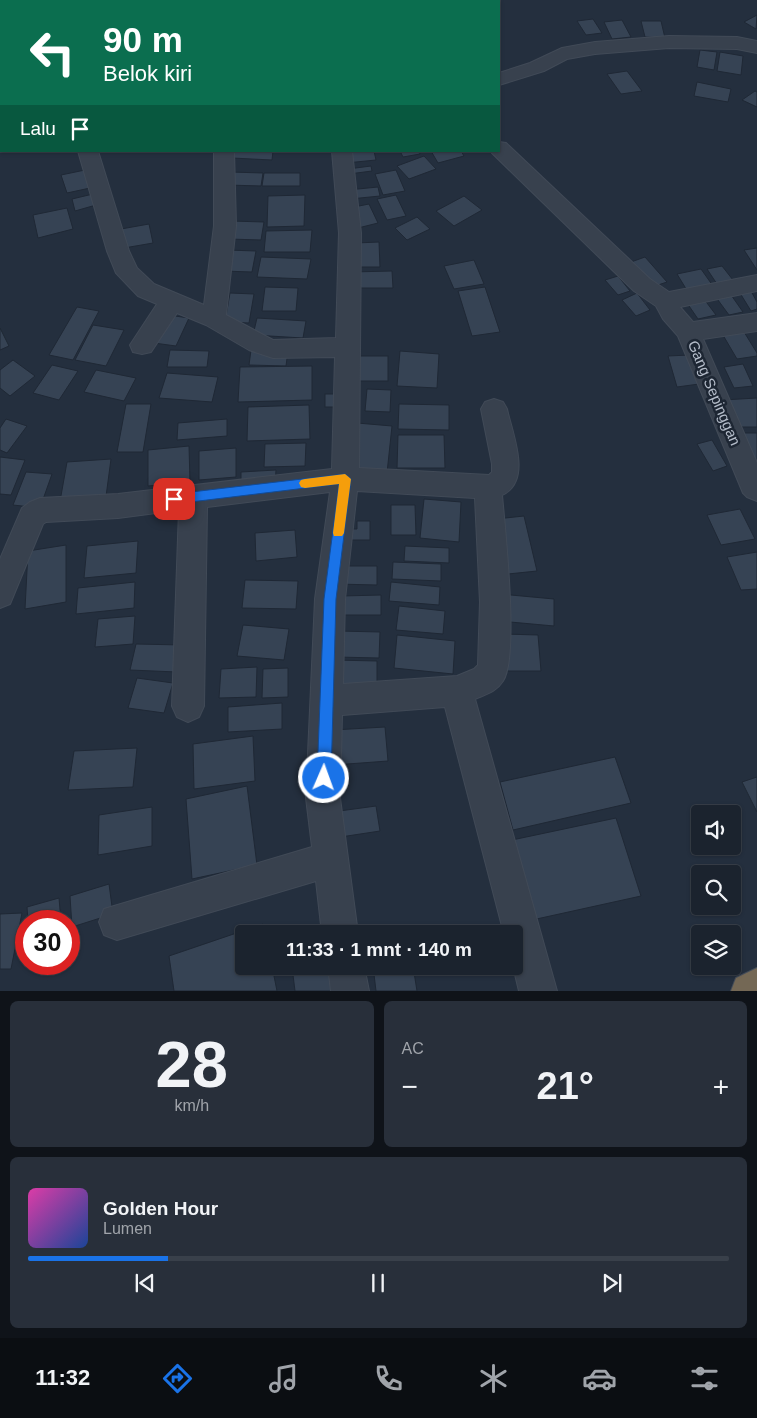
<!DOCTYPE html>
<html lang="id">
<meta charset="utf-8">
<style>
:root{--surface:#1b232e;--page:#282f3a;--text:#f1f3f6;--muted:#a0a4aa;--line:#39404a;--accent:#1a73e8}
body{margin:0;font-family:Arial,sans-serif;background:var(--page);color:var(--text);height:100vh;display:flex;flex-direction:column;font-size:19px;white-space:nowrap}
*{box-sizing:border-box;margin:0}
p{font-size:16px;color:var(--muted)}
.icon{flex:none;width:28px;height:28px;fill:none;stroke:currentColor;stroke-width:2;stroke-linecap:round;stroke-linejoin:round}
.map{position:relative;height:991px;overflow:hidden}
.side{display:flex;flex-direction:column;gap:10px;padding:10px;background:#0f1319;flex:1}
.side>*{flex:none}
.top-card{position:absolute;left:0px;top:0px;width:500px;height:152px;box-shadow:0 1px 4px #0004,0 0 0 1px var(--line);background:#0b6e4f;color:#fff;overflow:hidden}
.fabs{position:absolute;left:691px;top:805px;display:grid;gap:10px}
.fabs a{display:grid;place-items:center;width:50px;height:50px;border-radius:5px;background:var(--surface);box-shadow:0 1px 4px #0004,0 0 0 1px var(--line);font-size:25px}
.speed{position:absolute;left:15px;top:910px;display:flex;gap:10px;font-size:25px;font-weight:700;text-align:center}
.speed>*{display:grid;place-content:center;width:65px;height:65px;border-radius:50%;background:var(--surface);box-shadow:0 1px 4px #0004,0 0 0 1px var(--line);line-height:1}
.speed .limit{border:8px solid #d22;background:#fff;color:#111}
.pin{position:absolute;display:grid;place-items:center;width:42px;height:42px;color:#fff;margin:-21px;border-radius:10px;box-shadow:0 2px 8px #0006}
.me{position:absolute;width:55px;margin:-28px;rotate:2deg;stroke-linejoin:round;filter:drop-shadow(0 0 4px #0008)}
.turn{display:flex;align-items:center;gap:18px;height:105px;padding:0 20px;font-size:22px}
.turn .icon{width:65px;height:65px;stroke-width:2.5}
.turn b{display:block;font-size:35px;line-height:42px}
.then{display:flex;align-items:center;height:48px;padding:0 20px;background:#0003;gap:10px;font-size:19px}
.big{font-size:38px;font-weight:600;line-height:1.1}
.side .card{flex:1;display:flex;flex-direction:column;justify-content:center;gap:8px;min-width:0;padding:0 18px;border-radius:8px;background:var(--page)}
.side .dial{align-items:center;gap:0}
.dial b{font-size:65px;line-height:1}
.song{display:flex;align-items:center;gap:15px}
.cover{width:60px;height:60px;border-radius:8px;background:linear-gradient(135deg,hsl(320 70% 55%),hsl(220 70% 35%))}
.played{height:5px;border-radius:2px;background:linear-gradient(90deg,var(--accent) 20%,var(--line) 20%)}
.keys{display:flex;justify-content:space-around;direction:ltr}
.heat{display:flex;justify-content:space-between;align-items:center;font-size:28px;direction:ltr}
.side .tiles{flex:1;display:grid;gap:10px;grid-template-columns:1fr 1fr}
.card:last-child{grid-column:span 2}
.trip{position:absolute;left:235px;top:925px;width:288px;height:50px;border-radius:5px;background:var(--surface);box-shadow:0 1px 4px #0004,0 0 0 1px var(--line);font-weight:600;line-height:50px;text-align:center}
.tab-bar{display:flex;height:80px;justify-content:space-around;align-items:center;background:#0b0e12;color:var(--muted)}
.tab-bar .icon{width:35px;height:35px}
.tab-bar .active{color:var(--accent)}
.tab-bar b{font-size:22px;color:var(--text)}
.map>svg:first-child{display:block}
</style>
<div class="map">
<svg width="757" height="991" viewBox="0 0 757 991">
<rect width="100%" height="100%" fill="#242f3e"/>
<g fill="#364354" stroke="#1f2835">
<polygon points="757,15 756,29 744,22"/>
<polygon points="593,19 602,33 586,35 577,21"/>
<polygon points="622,20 631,37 612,39 604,22"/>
<polygon points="641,21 661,21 665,38 645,37"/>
<polygon points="700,50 717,52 714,70 697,67"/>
<polygon points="720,52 743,56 741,75 717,71"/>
<polygon points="627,71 642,91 621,94 607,74"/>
<polygon points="697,82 731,89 728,102 694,96"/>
<polygon points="755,91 757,92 757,107 742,100"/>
<polygon points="233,151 273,151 272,160 232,158"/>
<polygon points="344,151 374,151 376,160 346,163"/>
<polygon points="400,151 419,151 420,154 403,157"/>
<polygon points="431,151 461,151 464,156 438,163"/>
<polygon points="424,156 436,169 409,179 397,166"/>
<polygon points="371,166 372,171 349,174 348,169"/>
<polygon points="85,170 90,188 67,193 61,175"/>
<polygon points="396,170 405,191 383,195 375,174"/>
<polygon points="230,172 263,173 261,186 227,185"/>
<polygon points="264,173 300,173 300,186 262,186"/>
<polygon points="378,187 380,196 350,199 348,190"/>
<polygon points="93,194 96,205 75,211 72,199"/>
<polygon points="305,195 304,226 267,227 268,196"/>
<polygon points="396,195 406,216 387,220 377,199"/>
<polygon points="464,196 482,210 454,226 436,211"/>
<polygon points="369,204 378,223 358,228 349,208"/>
<polygon points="67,208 73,229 38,238 33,215"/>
<polygon points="417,217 430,229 407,240 395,228"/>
<polygon points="231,221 264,222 261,240 228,239"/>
<polygon points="149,224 153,243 124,248 121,229"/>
<polygon points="312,230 310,252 264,252 266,231"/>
<polygon points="379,242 380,267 357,267 356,243"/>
<polygon points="757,248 757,270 744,250"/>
<polygon points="227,250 256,251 252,272 223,271"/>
<polygon points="261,257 311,259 307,279 257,277"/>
<polygon points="645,257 667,282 652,287 631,262"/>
<polygon points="474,260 484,284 454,289 444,266"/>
<polygon points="722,266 733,280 717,284 707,269"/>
<polygon points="701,269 713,286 688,292 677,274"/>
<polygon points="392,271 393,288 351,288 351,272"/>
<polygon points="618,276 630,291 618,295 605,280"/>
<polygon points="265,287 298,288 296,311 262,311"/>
<polygon points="485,287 500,332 472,336 458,291"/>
<polygon points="751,291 757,302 757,309 751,311 740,293"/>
<polygon points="729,292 743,312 729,315 715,296"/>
<polygon points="230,293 254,294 249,323 225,322"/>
<polygon points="637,293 650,310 636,316 622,300"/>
<polygon points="704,299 716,315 698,319 687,303"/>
<polygon points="77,307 99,311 73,360 49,355"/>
<polygon points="168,315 189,318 176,346 154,343"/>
<polygon points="257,318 306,321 303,338 253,335"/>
<polygon points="93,325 124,330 106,366 75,360"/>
<polygon points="741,327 757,353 757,356 737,359 720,330"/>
<polygon points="0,328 9,346 0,350"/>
<polygon points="170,350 209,351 207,367 167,367"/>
<polygon points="251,350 288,351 286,366 249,365"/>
<polygon points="400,351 439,354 437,388 397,386"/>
<polygon points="689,355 699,384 677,387 668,356"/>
<rect x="352" y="356" width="36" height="25"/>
<polygon points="13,360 35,376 10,396 0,388 0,370"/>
<polygon points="743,364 753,386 734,388 724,367"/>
<polygon points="52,365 78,371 59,400 33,393"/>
<polygon points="312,366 312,400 238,402 240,367"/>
<polygon points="96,370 136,378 124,401 84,392"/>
<polygon points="167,373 218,377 212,402 159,398"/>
<polygon points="367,389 391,390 390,412 365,411"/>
<rect x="325" y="394" width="19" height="13"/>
<polygon points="757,398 757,427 734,427 723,400"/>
<polygon points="126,404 151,404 143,452 117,452"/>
<polygon points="399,404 449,405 449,430 398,429"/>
<polygon points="309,405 310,439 247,441 248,407"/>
<polygon points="6,419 27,426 7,453 0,450 0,428"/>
<polygon points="227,419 227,436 177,440 178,423"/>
<polygon points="357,423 392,426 387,473 351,470"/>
<polygon points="740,433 757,433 757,465"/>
<polygon points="398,435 444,435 445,468 397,468"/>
<polygon points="712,440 727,466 713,471 697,444"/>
<polygon points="306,443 305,466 264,467 265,444"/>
<polygon points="189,446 190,482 148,486 148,450"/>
<polygon points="236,448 236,477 199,480 199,451"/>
<polygon points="0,457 25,460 11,495 0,494"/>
<polygon points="111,459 105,504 59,507 67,462"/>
<polygon points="276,470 275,486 241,487 241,472"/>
<polygon points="26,472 52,474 40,508 13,505"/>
<polygon points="424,499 461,502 459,542 420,538"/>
<polygon points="391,505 415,505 416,535 391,535"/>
<polygon points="740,509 755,539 721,545 707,515"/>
<polygon points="524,516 537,571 508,574 496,519"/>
<polygon points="357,521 370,521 370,540 348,540 348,529 357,529"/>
<polygon points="295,530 297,557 256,561 255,533"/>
<polygon points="138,541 136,573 84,578 87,546"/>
<polygon points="66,545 66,602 25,609 28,551"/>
<polygon points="405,546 449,548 449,563 404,561"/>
<polygon points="757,552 757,589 741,590 727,557"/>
<polygon points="393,562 441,564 441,581 392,579"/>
<polygon points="337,566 377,566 377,585 336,584"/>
<polygon points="245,580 298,581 296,609 242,608"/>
<polygon points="135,582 134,608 76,614 78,588"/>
<polygon points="391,582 440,587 439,605 389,601"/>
<polygon points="500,594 554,599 554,626 499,621"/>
<polygon points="381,595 381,615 341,615 342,596"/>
<polygon points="399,606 445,611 443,634 396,630"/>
<polygon points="135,616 133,644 95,647 98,619"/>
<polygon points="243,625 289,629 284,660 237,656"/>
<polygon points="338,631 380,632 379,658 336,657"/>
<polygon points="503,634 538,635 541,671 504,671"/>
<polygon points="397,635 455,641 453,674 394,668"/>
<polygon points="136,644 182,645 177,672 130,670"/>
<polygon points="333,660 377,661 377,694 331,693"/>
<polygon points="257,667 256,697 219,698 221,669"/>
<polygon points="288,668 288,697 262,698 263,669"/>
<polygon points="137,678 173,683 164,713 128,708"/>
<polygon points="282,703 282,729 228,732 228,707"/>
<polygon points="385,727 388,761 334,765 333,730"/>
<polygon points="253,736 255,781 194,789 193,744"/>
<polygon points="137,748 133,787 68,790 74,751"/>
<polygon points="615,757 631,803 513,830 500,782"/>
<polygon points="757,777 757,812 742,782"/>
<polygon points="247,786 257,865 192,879 186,799"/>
<polygon points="376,806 380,831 334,838 332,812"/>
<polygon points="152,807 152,846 98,855 99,815"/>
<polygon points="616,818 641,896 532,920 512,840"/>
<polygon points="109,884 113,914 72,927 70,896"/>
<polygon points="59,898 61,921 28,921 27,907"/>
<polygon points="22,913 11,969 0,969 0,914"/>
<polygon points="263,924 265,934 244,934 244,966 272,966 277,991 174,991 169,956"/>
<polygon points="325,966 337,966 342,991 295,991 293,975"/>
<polygon points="373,966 413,966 417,991 376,991"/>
</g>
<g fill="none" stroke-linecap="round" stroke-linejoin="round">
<g stroke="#414a57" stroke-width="2">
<g id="minor">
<rect x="233" y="0" width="18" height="1"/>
<polygon points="669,36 737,37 757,41 757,53 737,49 669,48 595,54 567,59 544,71 499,85 499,73 530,63 562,48 595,42"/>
<polygon points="499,142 506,143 650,279 669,292 757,275 757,291 680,307 693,322 757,313 757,331 703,339 757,463 757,501 747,497 743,493 678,336 663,319 656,306 634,291 492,153 491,151 499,151"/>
<path d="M78 151H98L129 251 137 268 154 284 204 305 214 226V151H234L236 226 226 315 273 340 336 338 339 233 332 151H352L361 233 359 468 489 475 492 472V464L481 409 485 402 494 399 503 402 507 409C512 433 533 481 502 495 505 529 519 657 503 681 496 692 486 694 475 699L557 991H519L513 966 514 934H504L445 707 342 715 340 798 358 934H322L316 881 117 940 104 935 99 922 104 909 312 847 306 798 315 599 330 492 207 507 204 706 199 717 188 722 177 717 172 706 179 510 118 518 46 522 43 524 10 604 0 608V559L22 508 30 502 40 498 118 494 332 469 335 357 273 358 249 350 206 325 177 313 151 352 142 354 133 352 130 345 157 304 138 296 116 273 107 251ZM357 491 475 498 480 602 478 665 474 669 457 676 343 684 345 599Z"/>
<polygon points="328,966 364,966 369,991 331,991"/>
</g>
</g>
<g stroke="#434c59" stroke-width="2">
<polygon id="highway" points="757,968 757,991 731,991 736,978"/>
</g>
<use href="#minor" fill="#38414e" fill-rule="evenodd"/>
<use href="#highway" fill="#746855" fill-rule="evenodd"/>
</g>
<polygon fill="#1a73e8" stroke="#114b97" points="345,474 351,479 336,599 331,778 329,783 324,785 319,783 317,778 324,599 339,484 174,504 170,502 169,499 170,495 174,494"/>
<polygon fill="#f59e0b" points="345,474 351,479 344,533 342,536 334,536 333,533 339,484 305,488 301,487 299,483 301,480 305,479"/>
<g text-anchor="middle" stroke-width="5" stroke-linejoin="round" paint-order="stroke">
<g font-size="15" fill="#b4bcc9" stroke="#1d2633">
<text transform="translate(714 393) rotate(67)" y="5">Gang Sepinggan</text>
</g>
</g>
</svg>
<div class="fabs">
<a><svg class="icon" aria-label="sound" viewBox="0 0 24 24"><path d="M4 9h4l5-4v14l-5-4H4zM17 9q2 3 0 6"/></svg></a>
<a><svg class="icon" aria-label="search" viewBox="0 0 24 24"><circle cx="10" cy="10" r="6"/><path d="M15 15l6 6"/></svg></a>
<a><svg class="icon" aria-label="layers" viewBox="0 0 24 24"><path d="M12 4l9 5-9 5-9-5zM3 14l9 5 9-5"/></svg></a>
</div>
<div class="speed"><div class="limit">30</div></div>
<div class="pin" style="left:174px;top:499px;background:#d93025"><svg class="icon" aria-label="arrive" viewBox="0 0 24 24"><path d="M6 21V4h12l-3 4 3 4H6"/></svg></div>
<svg class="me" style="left:324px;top:778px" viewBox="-20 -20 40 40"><circle r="17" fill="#1a73e8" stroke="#fff" stroke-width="3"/><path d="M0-11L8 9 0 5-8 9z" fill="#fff"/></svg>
<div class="trip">11:33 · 1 mnt · 140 m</div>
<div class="top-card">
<div class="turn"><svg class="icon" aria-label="left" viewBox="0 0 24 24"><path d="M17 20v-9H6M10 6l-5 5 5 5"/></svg><div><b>90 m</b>Belok kiri</div></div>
<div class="then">Lalu<svg class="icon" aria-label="arrive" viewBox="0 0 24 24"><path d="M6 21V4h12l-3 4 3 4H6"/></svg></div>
</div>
</div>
<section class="side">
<div class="tiles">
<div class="card dial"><b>28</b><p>km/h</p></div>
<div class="card"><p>AC</p>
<div class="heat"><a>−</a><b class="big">21°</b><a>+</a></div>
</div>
<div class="card">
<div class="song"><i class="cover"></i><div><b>Golden Hour</b><p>Lumen</p></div></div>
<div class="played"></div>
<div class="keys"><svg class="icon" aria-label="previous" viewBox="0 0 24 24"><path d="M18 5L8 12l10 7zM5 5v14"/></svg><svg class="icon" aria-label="pause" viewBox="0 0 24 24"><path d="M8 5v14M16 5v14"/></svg><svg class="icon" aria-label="next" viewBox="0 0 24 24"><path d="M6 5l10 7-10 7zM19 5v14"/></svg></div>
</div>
</div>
</section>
<nav class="tab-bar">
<b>11:32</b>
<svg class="icon active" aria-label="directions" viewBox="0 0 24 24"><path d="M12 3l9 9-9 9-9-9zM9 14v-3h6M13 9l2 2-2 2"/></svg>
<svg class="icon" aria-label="music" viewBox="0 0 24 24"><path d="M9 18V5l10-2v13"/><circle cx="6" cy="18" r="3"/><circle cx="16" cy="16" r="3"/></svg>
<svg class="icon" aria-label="phone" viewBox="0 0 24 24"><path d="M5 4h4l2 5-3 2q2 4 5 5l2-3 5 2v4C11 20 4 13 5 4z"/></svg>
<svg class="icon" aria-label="climate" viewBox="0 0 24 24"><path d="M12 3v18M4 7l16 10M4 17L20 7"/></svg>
<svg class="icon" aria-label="car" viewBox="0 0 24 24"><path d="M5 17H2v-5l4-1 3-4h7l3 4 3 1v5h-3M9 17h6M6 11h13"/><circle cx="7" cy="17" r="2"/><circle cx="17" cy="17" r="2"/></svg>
<svg class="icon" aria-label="filters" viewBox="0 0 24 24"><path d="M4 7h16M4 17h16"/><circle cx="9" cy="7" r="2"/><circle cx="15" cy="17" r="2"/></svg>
</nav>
